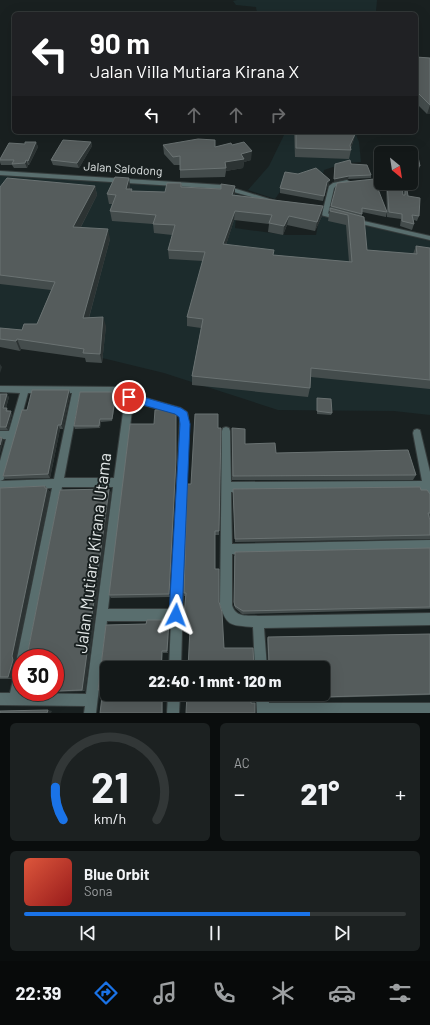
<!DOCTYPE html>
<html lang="id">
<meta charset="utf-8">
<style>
:root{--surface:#131818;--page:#1c2121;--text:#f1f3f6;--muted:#9da0a2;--line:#323737;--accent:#1a73e8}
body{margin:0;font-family:Barlow,sans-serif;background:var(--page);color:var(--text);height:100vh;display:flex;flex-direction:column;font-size:15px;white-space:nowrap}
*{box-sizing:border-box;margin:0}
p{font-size:13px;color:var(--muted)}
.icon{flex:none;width:22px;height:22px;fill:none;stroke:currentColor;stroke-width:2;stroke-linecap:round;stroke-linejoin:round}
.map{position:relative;height:713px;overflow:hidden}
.side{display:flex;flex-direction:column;gap:10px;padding:10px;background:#0a0d0d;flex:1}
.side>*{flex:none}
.banner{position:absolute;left:12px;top:12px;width:406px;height:122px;border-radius:6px;box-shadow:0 4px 16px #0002,0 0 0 1px var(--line);background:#202124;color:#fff;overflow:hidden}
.needle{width:26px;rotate:150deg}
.tools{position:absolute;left:374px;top:146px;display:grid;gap:8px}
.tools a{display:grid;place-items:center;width:44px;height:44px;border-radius:6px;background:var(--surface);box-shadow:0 4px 16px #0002,0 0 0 1px var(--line);font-size:20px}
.speed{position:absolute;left:12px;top:649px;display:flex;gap:8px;font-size:20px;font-weight:700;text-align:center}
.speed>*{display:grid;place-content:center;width:52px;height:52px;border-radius:50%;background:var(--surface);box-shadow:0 4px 16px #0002,0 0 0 1px var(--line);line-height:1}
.speed .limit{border:6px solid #d22;background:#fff;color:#111}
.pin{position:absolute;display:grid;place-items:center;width:34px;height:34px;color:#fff;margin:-17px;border:2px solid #fff;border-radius:50%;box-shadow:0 1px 4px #0007}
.me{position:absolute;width:44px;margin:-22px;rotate:3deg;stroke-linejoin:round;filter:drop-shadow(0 0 3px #0008)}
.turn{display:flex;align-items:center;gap:14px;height:84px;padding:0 12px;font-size:18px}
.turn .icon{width:52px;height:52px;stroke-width:2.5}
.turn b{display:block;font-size:28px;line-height:34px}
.lanes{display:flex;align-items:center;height:38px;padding:0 12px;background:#0003;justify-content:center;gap:20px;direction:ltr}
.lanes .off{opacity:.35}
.big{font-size:30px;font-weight:800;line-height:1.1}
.side .card{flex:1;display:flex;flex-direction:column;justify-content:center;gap:6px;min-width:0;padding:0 14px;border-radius:6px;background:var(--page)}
.side .dial{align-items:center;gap:0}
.dial svg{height:104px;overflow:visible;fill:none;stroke:var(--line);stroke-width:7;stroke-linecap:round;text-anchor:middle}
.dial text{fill:var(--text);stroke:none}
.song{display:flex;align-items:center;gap:12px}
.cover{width:48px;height:48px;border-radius:6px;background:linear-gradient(135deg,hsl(10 70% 55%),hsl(0 70% 35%))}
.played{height:4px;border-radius:2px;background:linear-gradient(90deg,var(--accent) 75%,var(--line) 75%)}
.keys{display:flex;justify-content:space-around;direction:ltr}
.heat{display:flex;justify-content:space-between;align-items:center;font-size:22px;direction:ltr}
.side .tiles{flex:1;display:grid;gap:10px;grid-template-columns:1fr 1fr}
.card:last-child{grid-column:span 2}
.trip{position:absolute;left:100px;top:661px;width:230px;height:40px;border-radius:6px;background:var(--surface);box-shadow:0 4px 16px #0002,0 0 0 1px var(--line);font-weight:800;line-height:40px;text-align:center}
.menu{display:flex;height:64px;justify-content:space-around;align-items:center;background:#080a0a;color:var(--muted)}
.menu .icon{width:28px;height:28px}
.menu .active{color:var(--accent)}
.menu b{font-size:18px;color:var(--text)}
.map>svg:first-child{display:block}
</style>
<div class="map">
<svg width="430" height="713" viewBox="0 0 430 713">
<rect width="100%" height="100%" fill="#192020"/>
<g fill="#1c2b2c">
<polygon points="237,0 377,0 376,11 413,14 255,14 257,13 256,7 236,5 233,1"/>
<polygon points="283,132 355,132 359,142 361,162 345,163 324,170 321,182 291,176 275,199 248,190 269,166 284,135"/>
<polygon points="0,175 135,183 238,194 235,228 286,235 316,235 320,215 430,241 430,415 394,411 278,410 164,373 53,346 0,338"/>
</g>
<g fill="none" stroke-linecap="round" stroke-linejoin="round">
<g stroke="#353c3c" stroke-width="2">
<g id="minor">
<polygon points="347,180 350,182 349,183 337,185 334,188 328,214 325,216 323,215 322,214 329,186 333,183"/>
<path d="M0 386 124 387 127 388 132 394 181 408 187 412 188 415 181 668H169L171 621H107L96 713H84L85 706 0 705V693H10L17 663 19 662 17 658 52 488 0 491V481L54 479 72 393H28L5 477 3 480 0 481V461L6 439H0V431H9L20 393 0 392ZM80 393H122L125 398 114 478H64ZM133 402 175 414 180 417 171 609H108ZM62 487H113L86 694 22 693 21 692V658H29Z"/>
<path d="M226 427 229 428 230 431 231 482 422 481 413 433 414 430 417 429 420 430 430 472V499L427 497 424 490 231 492 232 544 430 540V550L232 554V605C236 618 246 615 258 616L430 613V625L264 628 267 668H255L253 627C231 625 227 627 220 605L222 431 223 428Z"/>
<polygon points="168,694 180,694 179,713 167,713"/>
<polygon points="256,694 268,694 269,703 430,703 430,713 257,713"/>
</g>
</g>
<g stroke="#353c3c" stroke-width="2">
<g id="tertiary">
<polygon points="0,171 223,185 276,201 273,203 223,189 0,175"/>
<polygon points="312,209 341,217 342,218 339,220 310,212 309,211"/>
<polygon points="355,219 430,236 430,240 353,222 352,221"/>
</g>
</g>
<use href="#minor" fill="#596e6e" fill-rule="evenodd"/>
<use href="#tertiary" fill="#596e6e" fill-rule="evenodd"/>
</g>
<g fill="#444c4c">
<polygon points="416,57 430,58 430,114 427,114 416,103"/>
<polygon points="294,132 356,132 353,142 351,148 351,150 349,159 295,157"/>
<polygon points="36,142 38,147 29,165 28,165 27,168 14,168 12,165 1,165 0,162 0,159 25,144"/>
<polygon points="91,142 92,146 79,168 53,165 51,160"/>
<polygon points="163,145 215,147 251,160 244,162 243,168 226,171 225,177 180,178 180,165 174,165 164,154"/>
<polygon points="411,156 420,166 418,172 411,171"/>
<polygon points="335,164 351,164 371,175 371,178 348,179 334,182"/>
<polygon points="129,178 130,187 130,189 132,191 165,192 181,183 182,187 235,195 323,206 322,216 315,231 287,225 283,235 268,232 269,224 234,220 226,245 273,255 349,262 346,225 328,221 330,208 337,183 387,212 386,183 402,183 403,195 404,195 405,190 419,216 417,221 414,220 414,224 412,230 400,226 401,219 387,217 387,212 386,217 362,212 362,216 367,250 413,254 416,246 430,248 430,389 311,377 310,388 308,397 192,385 192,376 201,328 187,326 187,317 203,261 169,259 168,250 172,235 154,233 153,224 112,221 110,211 112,204 109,204 107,194"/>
<polygon points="329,184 327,187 323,201 280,193 280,188"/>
<polygon points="95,186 97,195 81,227 110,239 89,318 106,326 102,363 86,362 85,358 21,349 20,351 0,347 0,328 22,330 37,324 51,290 0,284 0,187"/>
<polygon points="69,390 70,394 63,429 60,429 50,478 5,479 3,476 27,410"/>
<polygon points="0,394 9,397 6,408 12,414 8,430 0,430"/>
<polygon points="117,394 112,421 101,422 100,428 75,429 74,426"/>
<polygon points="317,398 332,413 331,415 317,414"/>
<polygon points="176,417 176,464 170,597 111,598 109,595"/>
<polygon points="218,428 221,428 219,535 215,535 215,569 224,648 254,668 190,631 184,632 183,629 185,596 184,596 184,593 191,484"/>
<polygon points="232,428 245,444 276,453 416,475 413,480 232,480"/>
<polygon points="45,486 50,492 16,658 17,661 12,679 0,679 0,488"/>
<polygon points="109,489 111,493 85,691 56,692 55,692 55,658 21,658 21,678 19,677 19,658 27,656 60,490"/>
<polygon points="233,489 421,490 430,494 430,517 429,517 430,520 430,539 235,542"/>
<polygon points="430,548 430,609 242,614 235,608 234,605 234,556"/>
<polygon points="147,620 169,620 169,622 168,653 163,653 162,668 107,668 107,694 163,694 163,713 100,713 103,691 100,691 98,690 106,625 146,624"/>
<polygon points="430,634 430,695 281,699 281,694 323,694 323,668 279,668 278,663 268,663 267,639 268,637"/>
</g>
<g fill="#2c3333">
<polygon points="430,105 430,114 427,114"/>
<polygon points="355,133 353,142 350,150 350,145"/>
<polygon points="36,142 38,147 29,165 28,161"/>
<polygon points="91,142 92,146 79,168 77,163"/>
<polygon points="252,151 251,160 244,162 243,168 226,171 225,162 241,154"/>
<polygon points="26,160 28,165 27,168 25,163"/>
<polygon points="349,176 348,179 334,182 334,179"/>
<polygon points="129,178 130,187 127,199 126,189"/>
<polygon points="330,180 329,184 327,187 323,201 327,182"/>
<polygon points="95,186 97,195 76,236 73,227"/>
<polygon points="235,186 235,195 232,195"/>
<polygon points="323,206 322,216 315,231 317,222"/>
<polygon points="235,211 234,220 223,254 223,244"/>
<polygon points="289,216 287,225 283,235 284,226"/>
<polygon points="108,229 110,239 86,328 83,318"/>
<polygon points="103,317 106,326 102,363 100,354"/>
<polygon points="17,339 21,349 20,351 16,341"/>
<polygon points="0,364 2,367 0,373"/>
<polygon points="69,390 70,394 63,429 61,425"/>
<polygon points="116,392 117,394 112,421 112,419"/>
<polygon points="7,394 9,397 5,411 3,408"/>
<polygon points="11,411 12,414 8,430 6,427"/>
<polygon points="176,412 176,464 170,597 169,594"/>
<polygon points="100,419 101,422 100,428 99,426"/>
<polygon points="58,425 60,429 50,478 48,474"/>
<polygon points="2,438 4,440 0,454 0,445"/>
<polygon points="45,486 50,492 16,658 17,661 12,679 8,677"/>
<polygon points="109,489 111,493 85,691 82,690"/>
<polygon points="169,620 169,622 168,653 167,651"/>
<polygon points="162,651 163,653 162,668 161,668"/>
<rect x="162" y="694" width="1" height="19"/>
<polygon points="48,710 52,711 51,713 47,713"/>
</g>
<g fill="#555c5c" stroke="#6a7272">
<polygon points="416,57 430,58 430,105 416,91"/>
<polygon points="296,132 356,132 350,145 351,150 296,148"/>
<polygon points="198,139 215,140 215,147 231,143 232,145 244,142 252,151 241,154 244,159 225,162 226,168 180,170 180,156 173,157 163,145"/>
<polygon points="63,140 91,142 77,163 51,160"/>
<polygon points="25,142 36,142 28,161 26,160 25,163 12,164 14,160 0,160 0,159 9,143 25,144"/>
<polygon points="411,156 418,157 420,166 411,166"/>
<polygon points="350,160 351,164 367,165 371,175 349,176 334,179 335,164"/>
<polygon points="316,168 330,180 327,182 324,196 280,188 285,172 298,174"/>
<polygon points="115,177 129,178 126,189 132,189 131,191 165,192 167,183 181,183 181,187 221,189 221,184 235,186 232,195 323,206 317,222 289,216 284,226 269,223 272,215 235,211 223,244 274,250 273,255 352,262 348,215 330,211 330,208 364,217 367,250 417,254 416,246 430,248 430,380 311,368 310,388 192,376 203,319 187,317 205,252 168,250 175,225 153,224 156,215 110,211 116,195 107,194"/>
<polygon points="7,178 95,186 73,227 108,229 83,318 103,317 100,354 83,353 84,349 17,339 16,341 0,339 0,328 22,330 24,324 37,324 55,282 0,275 0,187"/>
<polygon points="374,179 387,212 362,208 362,214 331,206 337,183"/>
<polygon points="387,183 402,183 403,195 405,195 405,190 407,190 408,196 420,198 419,216 412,215 414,224 402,221 402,214 389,212"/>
<polygon points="32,390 69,390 61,425 58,425 48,474 3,476 22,410 27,410"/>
<polygon points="80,392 116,392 112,419 100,419 99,426 74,426"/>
<polygon points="0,394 7,394 3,408 7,408 6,411 11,411 6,427 0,427"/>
<polygon points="317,398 331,399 332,413 317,411"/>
<polygon points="169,409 176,412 176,460 169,594 109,595 130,424 154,424 155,410"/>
<polygon points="195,414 218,414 218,428 221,428 219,531 215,531 215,569 219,569 219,602 222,612 224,648 253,648 254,668 188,668 190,629 183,629 186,593 184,593 187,484 191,484"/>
<polygon points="232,428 245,429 245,444 275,443 276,453 408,450 416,475 233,476"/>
<polygon points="0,437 2,438 0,445"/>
<polygon points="45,486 45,488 47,488 12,656 13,660 8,677 0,677 0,488"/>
<polygon points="420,487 421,490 427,490 430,494 430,513 428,513 430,520 430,535 235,539 233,489"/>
<polygon points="109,489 82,690 55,691 55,658 21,658 21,677 19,677 19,658 27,656 60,490"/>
<polygon points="430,548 430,607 243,611 235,606 234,602 235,552"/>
<polygon points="147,620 169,620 167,651 162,651 161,668 107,668 107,694 162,694 162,713 100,713 103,689 98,690 106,625 146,624"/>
<polygon points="430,634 430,694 283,698 282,694 323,694 323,668 280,668 279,661 269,662 268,637"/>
<polygon points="187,694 251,694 251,703 255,703 255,713 186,713"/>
<polygon points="48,710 47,713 0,713 0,711"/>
</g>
<polygon fill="#1a73e8" stroke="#114b97" points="129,393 181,408 187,412 190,424 182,615 180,619 176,621 171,619 169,615 180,424 179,417 175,414 125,400 124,397 125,394"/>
<g text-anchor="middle" stroke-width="4" stroke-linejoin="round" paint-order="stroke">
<g font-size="12" fill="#e0e5e5" stroke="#192020">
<text transform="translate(123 169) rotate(4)" y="4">Jalan Salodong</text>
</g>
<g font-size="17" fill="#e0e5e5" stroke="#192020">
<text transform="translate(93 553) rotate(-83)" y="6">Jalan Mutiara Kirana Utama</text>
</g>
</g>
</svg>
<div class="tools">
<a><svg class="needle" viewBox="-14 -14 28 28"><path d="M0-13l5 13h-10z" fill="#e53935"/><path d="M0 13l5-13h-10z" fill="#9da0a2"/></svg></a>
</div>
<div class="speed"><div class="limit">30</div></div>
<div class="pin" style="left:129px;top:397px;background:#d93025"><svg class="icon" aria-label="arrive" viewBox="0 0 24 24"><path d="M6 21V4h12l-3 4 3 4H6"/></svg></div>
<svg class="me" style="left:176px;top:615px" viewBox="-20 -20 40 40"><path d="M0-17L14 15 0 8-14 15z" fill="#1a73e8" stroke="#fff" stroke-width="4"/></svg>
<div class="trip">22:40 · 1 mnt · 120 m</div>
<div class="banner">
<div class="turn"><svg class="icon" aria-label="left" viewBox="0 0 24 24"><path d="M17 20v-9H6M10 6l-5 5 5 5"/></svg><div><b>90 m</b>Jalan Villa Mutiara Kirana X</div></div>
<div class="lanes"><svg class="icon" aria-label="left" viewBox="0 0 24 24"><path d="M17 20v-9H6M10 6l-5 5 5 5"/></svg><svg class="icon off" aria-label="ahead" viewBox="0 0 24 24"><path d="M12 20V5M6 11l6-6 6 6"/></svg><svg class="icon off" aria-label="ahead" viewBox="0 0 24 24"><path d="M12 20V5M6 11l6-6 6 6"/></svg><svg class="icon off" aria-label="right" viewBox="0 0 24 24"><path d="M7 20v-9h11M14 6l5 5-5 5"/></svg></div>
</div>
</div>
<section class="side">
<div class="tiles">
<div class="card dial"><svg viewBox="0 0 100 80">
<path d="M14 69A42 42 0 1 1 86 69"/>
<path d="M14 69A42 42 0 0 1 8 44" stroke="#1a73e8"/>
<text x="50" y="56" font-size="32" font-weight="700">21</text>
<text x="50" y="72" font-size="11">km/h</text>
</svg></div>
<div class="card"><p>AC</p>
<div class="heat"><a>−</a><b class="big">21°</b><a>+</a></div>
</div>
<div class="card">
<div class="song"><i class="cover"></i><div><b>Blue Orbit</b><p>Sona</p></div></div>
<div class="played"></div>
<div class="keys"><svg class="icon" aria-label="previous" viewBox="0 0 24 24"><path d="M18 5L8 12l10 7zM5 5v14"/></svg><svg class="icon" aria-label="pause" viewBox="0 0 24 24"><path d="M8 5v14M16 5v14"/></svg><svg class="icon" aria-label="next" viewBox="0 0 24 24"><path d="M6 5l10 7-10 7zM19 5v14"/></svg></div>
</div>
</div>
</section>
<nav class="menu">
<b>22:39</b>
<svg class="icon active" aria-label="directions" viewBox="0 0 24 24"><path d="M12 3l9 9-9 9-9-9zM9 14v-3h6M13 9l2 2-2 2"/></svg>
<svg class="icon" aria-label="music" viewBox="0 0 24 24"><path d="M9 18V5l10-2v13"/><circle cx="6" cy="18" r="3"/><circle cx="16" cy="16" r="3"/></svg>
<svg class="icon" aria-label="phone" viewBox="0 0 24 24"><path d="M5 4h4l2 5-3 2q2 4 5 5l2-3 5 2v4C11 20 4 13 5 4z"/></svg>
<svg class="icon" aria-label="climate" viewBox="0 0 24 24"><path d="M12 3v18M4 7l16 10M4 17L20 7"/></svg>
<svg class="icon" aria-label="car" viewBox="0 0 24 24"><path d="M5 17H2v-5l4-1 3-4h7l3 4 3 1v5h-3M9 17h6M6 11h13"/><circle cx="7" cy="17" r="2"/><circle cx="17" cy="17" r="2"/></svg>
<svg class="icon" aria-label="filters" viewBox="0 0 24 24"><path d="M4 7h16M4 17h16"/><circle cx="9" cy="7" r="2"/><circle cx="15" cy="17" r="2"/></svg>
</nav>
